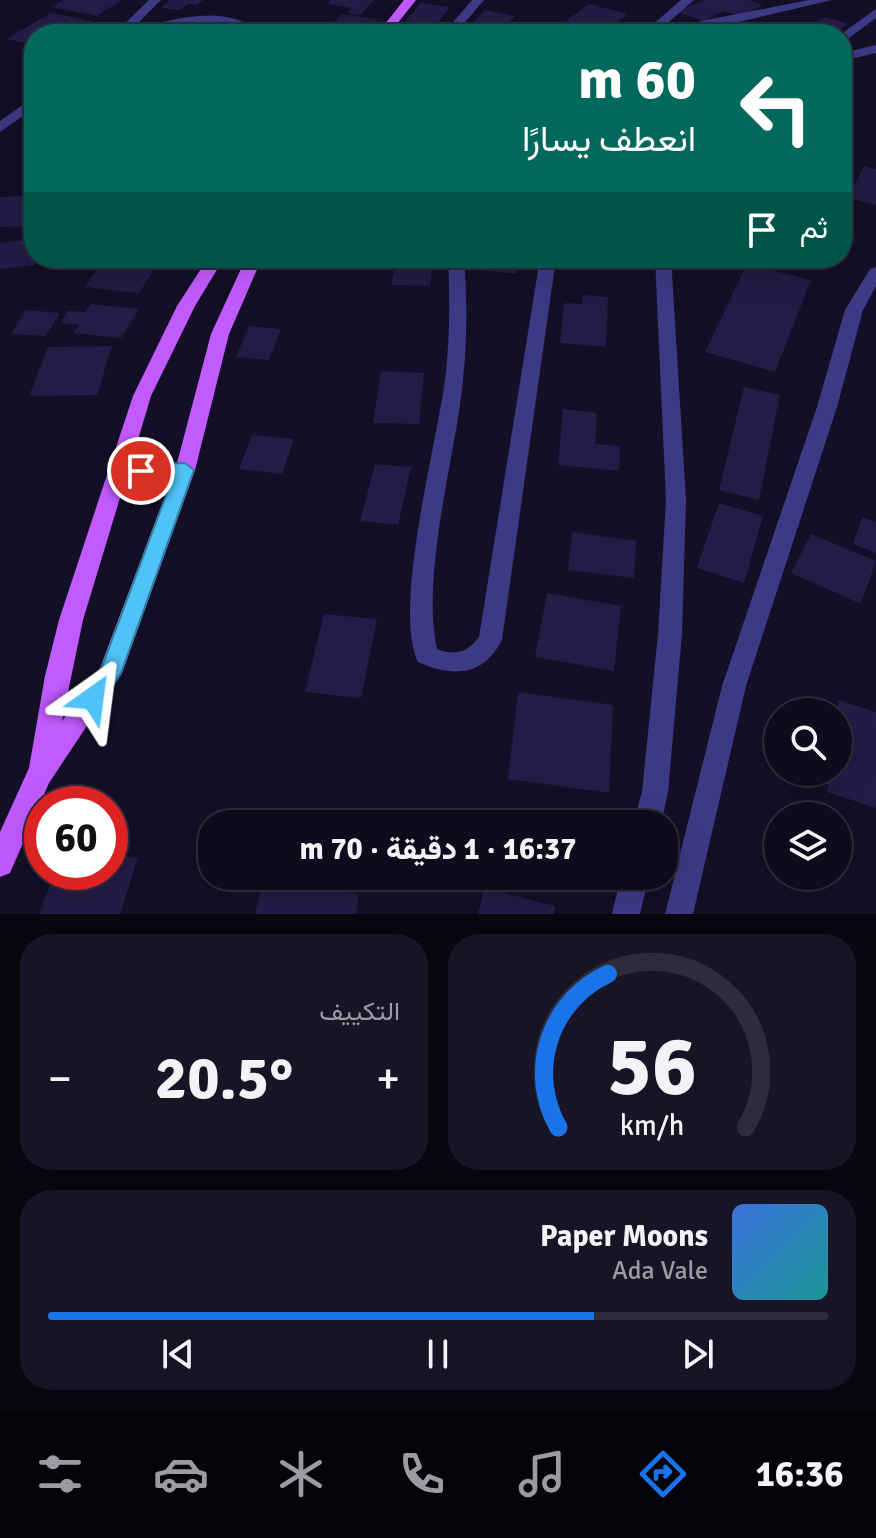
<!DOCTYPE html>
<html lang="ar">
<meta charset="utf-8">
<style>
:root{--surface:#0e0b1c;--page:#171425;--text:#f1f3f6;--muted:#9b9ba3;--line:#2e2b3b;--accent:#1a73e8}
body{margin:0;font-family:Signika,Vazirmatn,sans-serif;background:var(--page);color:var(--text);direction:rtl;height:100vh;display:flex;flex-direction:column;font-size:30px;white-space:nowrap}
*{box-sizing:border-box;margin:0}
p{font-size:26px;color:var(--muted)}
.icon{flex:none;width:44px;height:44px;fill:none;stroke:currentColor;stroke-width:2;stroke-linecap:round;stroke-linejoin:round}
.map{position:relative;height:914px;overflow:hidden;direction:ltr}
.sheet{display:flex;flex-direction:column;gap:20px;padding:20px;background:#08060f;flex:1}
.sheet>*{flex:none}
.banner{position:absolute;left:24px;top:24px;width:828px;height:244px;border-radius:32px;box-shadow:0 8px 32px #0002,0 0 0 2px var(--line);direction:rtl;background:#00695c;color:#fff;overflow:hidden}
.controls{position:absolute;left:764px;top:698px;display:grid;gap:16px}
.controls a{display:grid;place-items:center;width:88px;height:88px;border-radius:50%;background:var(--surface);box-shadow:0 8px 32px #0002,0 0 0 2px var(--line);font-size:40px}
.speed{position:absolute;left:24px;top:786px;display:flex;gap:16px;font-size:40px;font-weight:700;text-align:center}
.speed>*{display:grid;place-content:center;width:104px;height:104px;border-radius:50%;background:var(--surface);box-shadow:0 8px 32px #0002,0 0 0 2px var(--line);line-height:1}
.speed .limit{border:12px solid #d22;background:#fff;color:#111}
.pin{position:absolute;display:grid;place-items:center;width:68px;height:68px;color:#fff;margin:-34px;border:4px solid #fff;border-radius:50%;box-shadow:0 2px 8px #0007}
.me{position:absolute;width:88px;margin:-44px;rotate:31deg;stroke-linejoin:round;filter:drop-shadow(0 0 6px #0008)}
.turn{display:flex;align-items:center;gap:28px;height:168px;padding:0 24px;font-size:36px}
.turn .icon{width:104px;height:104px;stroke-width:2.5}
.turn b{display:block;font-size:56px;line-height:68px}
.then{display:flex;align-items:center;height:76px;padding:0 24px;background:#0003;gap:16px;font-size:30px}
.big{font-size:60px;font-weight:800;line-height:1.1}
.sheet .card{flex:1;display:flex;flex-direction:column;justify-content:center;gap:12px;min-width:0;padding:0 28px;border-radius:32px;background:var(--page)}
.sheet .dial{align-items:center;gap:0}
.dial svg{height:208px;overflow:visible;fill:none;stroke:var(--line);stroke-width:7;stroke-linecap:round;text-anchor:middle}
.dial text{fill:var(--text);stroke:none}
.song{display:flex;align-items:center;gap:24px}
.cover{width:96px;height:96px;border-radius:12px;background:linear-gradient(135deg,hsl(220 70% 55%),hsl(180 70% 35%))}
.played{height:8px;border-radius:4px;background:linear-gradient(90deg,var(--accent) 70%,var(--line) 70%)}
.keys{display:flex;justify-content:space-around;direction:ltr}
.heat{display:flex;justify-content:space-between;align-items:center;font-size:44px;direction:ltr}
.sheet .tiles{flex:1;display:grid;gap:20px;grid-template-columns:1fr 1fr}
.card:last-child{grid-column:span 2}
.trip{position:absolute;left:198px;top:810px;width:480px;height:80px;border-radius:32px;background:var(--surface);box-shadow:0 8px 32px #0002,0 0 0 2px var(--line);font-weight:800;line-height:80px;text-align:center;direction:rtl}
.dock{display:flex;height:128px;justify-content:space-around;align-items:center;background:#06040b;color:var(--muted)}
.dock .icon{width:56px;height:56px}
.dock .selected{color:var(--accent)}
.dock b{font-size:36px;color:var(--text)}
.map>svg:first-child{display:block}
</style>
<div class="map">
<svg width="876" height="914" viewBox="0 0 876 914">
<rect width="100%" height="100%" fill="#130f26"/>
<g fill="#241b47">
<polygon points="63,0 122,0 97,16 51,7"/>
<polygon points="170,0 203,0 197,5 188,4 180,10 161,8"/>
<polygon points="331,0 374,0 360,15 347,13 352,8 327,4"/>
<polygon points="703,0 749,0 763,5 741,16 724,11 703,21 678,12"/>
<polygon points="421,3 450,7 435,26 405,22"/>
<polygon points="589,4 628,14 606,31 566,21"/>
<polygon points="485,10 515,16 500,32 470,26"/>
<polygon points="51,13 92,21 71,34 34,34 34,45 6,39"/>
<polygon points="342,14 378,19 364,34 311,34 315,29 326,31"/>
<polygon points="825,17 848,24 835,34 803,33"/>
<polygon points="754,24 776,34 730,34"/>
<polygon points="402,26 432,31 430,34 394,34"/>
<polygon points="196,27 233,27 231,34 193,34"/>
<polygon points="864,166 876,169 876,205 848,198"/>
<polygon points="34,196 32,226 0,227 0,197"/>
<polygon points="34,239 35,265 0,269 0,243"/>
<polygon points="396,258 434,258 430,286 391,285"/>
<polygon points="481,258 520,258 517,274 478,270"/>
<polygon points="587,258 627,258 626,264"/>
<polygon points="104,259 157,265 139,293 85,287"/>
<polygon points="747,264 811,280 775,372 705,352"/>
<polygon points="583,295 608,297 606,347 560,343 564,303 582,304"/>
<polygon points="91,304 139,309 121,338 73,333 79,325 60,323 68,311 85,312"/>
<polygon points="26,310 60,313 46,336 11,334"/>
<polygon points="249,326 281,329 269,360 236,357"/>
<polygon points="112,346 97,395 29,396 48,347"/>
<polygon points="381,371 424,373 419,424 373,423"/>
<polygon points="744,387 780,395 759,500 719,490"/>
<polygon points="563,409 597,413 595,444 620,446 619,471 558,465"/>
<polygon points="252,435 294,439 282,474 239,469"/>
<polygon points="375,464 411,467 398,525 360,521"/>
<polygon points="719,503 763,516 744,583 697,568"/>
<polygon points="862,517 876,522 876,553 853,544"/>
<polygon points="572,532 636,541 634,578 568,570"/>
<polygon points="811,534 876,561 861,604 791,573"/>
<polygon points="547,593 621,606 614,671 535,657"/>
<polygon points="324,614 377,619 361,698 305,692"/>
<polygon points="518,692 613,705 609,793 508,779"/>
<polygon points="838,700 876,712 876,808 827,792 829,772 838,772"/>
<polygon points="110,855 138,858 120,914 39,914 55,872 110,872"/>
<polygon points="263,881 359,894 356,914 255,914"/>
<polygon points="484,888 555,906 554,914 478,914"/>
</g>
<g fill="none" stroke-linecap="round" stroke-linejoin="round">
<g fill="#3d3a85" fill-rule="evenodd">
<path d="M149 0H161L131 30C172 20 226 1 262 34 243 34 228 22 208 22 176 23 146 34 114 34Z"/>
<polygon points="472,0 484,0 455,34 443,34"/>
<polygon points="681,0 694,0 655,34 642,34"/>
<polygon points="809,0 832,0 687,34 670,34 701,21"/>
<polygon points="876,9 876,18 842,43 841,34"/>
<polygon points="876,45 876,53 850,59 842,56 842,48 851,51"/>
<polygon points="34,97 34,108 0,132 0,121"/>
<path d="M448 258H464C468 307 467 356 460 405 450 473 422 584 437 649 455 656 467 653 479 637L540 258H556L502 640C483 677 452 677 418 662 392 610 437 443 445 380 450 339 450 299 448 258Z"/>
<polygon points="655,258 671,258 686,500 682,634 668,792 661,824 633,824 642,792 658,634 666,500"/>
<polygon points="876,267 876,286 863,310 837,407 746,686 693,914 665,914 722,686 817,407 845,310 870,269"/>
<polygon points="621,876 649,876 640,914 612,914"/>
</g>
<g fill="#c25bff" fill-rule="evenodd">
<polygon points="404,0 416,0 389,34 377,34"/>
<path d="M208 258H224L195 306 151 396 131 463H177L211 334 246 258H262L229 334 195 470 122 673 49 783 10 873 0 877V832L29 768 45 676 59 620 133 396 177 306ZM126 478H172L100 668 62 721 83 620Z"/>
</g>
</g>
<polygon fill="#4fc3f7" stroke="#337fa1" stroke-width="2" points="185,463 194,470 121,673 101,705 93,708 85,705 82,698 101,669 173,477 141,478 131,471 141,464"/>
</svg>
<div class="controls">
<a><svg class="icon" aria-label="search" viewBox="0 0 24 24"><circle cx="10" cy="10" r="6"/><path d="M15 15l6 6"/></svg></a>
<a><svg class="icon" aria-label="layers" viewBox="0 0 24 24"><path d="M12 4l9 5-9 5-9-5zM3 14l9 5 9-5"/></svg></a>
</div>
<div class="speed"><div class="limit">60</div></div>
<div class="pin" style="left:141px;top:471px;background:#d93025"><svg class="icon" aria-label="arrive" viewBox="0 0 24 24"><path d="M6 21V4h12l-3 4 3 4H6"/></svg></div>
<svg class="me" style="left:93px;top:698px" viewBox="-20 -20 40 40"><path d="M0-17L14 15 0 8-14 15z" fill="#4fc3f7" stroke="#fff" stroke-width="4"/></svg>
<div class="trip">16:37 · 1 دقيقة · 70 m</div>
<div class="banner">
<div class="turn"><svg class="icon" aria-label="left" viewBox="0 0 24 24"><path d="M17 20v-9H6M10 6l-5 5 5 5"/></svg><div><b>60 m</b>انعطف يسارًا</div></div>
<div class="then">ثم<svg class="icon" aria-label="arrive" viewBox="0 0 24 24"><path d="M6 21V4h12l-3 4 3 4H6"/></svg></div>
</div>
</div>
<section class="sheet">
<div class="tiles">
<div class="card dial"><svg viewBox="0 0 100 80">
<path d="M14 69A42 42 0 1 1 86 69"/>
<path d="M14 69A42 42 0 0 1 33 10" stroke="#1a73e8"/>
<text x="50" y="56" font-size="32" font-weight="700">56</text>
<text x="50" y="72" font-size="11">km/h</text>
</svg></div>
<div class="card"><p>التكييف</p>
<div class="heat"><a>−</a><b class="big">20.5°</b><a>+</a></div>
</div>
<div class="card">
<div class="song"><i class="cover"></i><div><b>Paper Moons</b><p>Ada Vale</p></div></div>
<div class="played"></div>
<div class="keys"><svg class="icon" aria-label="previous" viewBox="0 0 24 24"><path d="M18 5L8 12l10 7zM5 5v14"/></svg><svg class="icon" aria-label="pause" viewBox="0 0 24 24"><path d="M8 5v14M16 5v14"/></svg><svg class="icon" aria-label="next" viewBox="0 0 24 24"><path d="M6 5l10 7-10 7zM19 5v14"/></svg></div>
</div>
</div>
</section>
<nav class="dock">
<b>16:36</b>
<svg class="icon selected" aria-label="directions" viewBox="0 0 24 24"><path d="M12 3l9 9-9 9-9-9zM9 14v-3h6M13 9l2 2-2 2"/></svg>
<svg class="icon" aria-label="music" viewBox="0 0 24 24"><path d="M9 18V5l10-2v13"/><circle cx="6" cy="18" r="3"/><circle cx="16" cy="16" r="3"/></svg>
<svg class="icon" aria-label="phone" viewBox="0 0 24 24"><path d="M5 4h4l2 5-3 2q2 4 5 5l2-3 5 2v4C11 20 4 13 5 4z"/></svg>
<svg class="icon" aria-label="climate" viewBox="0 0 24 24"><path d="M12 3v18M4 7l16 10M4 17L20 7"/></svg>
<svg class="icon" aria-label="car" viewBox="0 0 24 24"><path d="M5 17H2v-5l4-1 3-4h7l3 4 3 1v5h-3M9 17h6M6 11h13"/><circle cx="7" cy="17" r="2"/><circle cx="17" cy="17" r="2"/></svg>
<svg class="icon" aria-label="filters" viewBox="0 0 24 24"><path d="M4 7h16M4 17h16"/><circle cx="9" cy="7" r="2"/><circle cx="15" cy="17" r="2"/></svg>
</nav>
